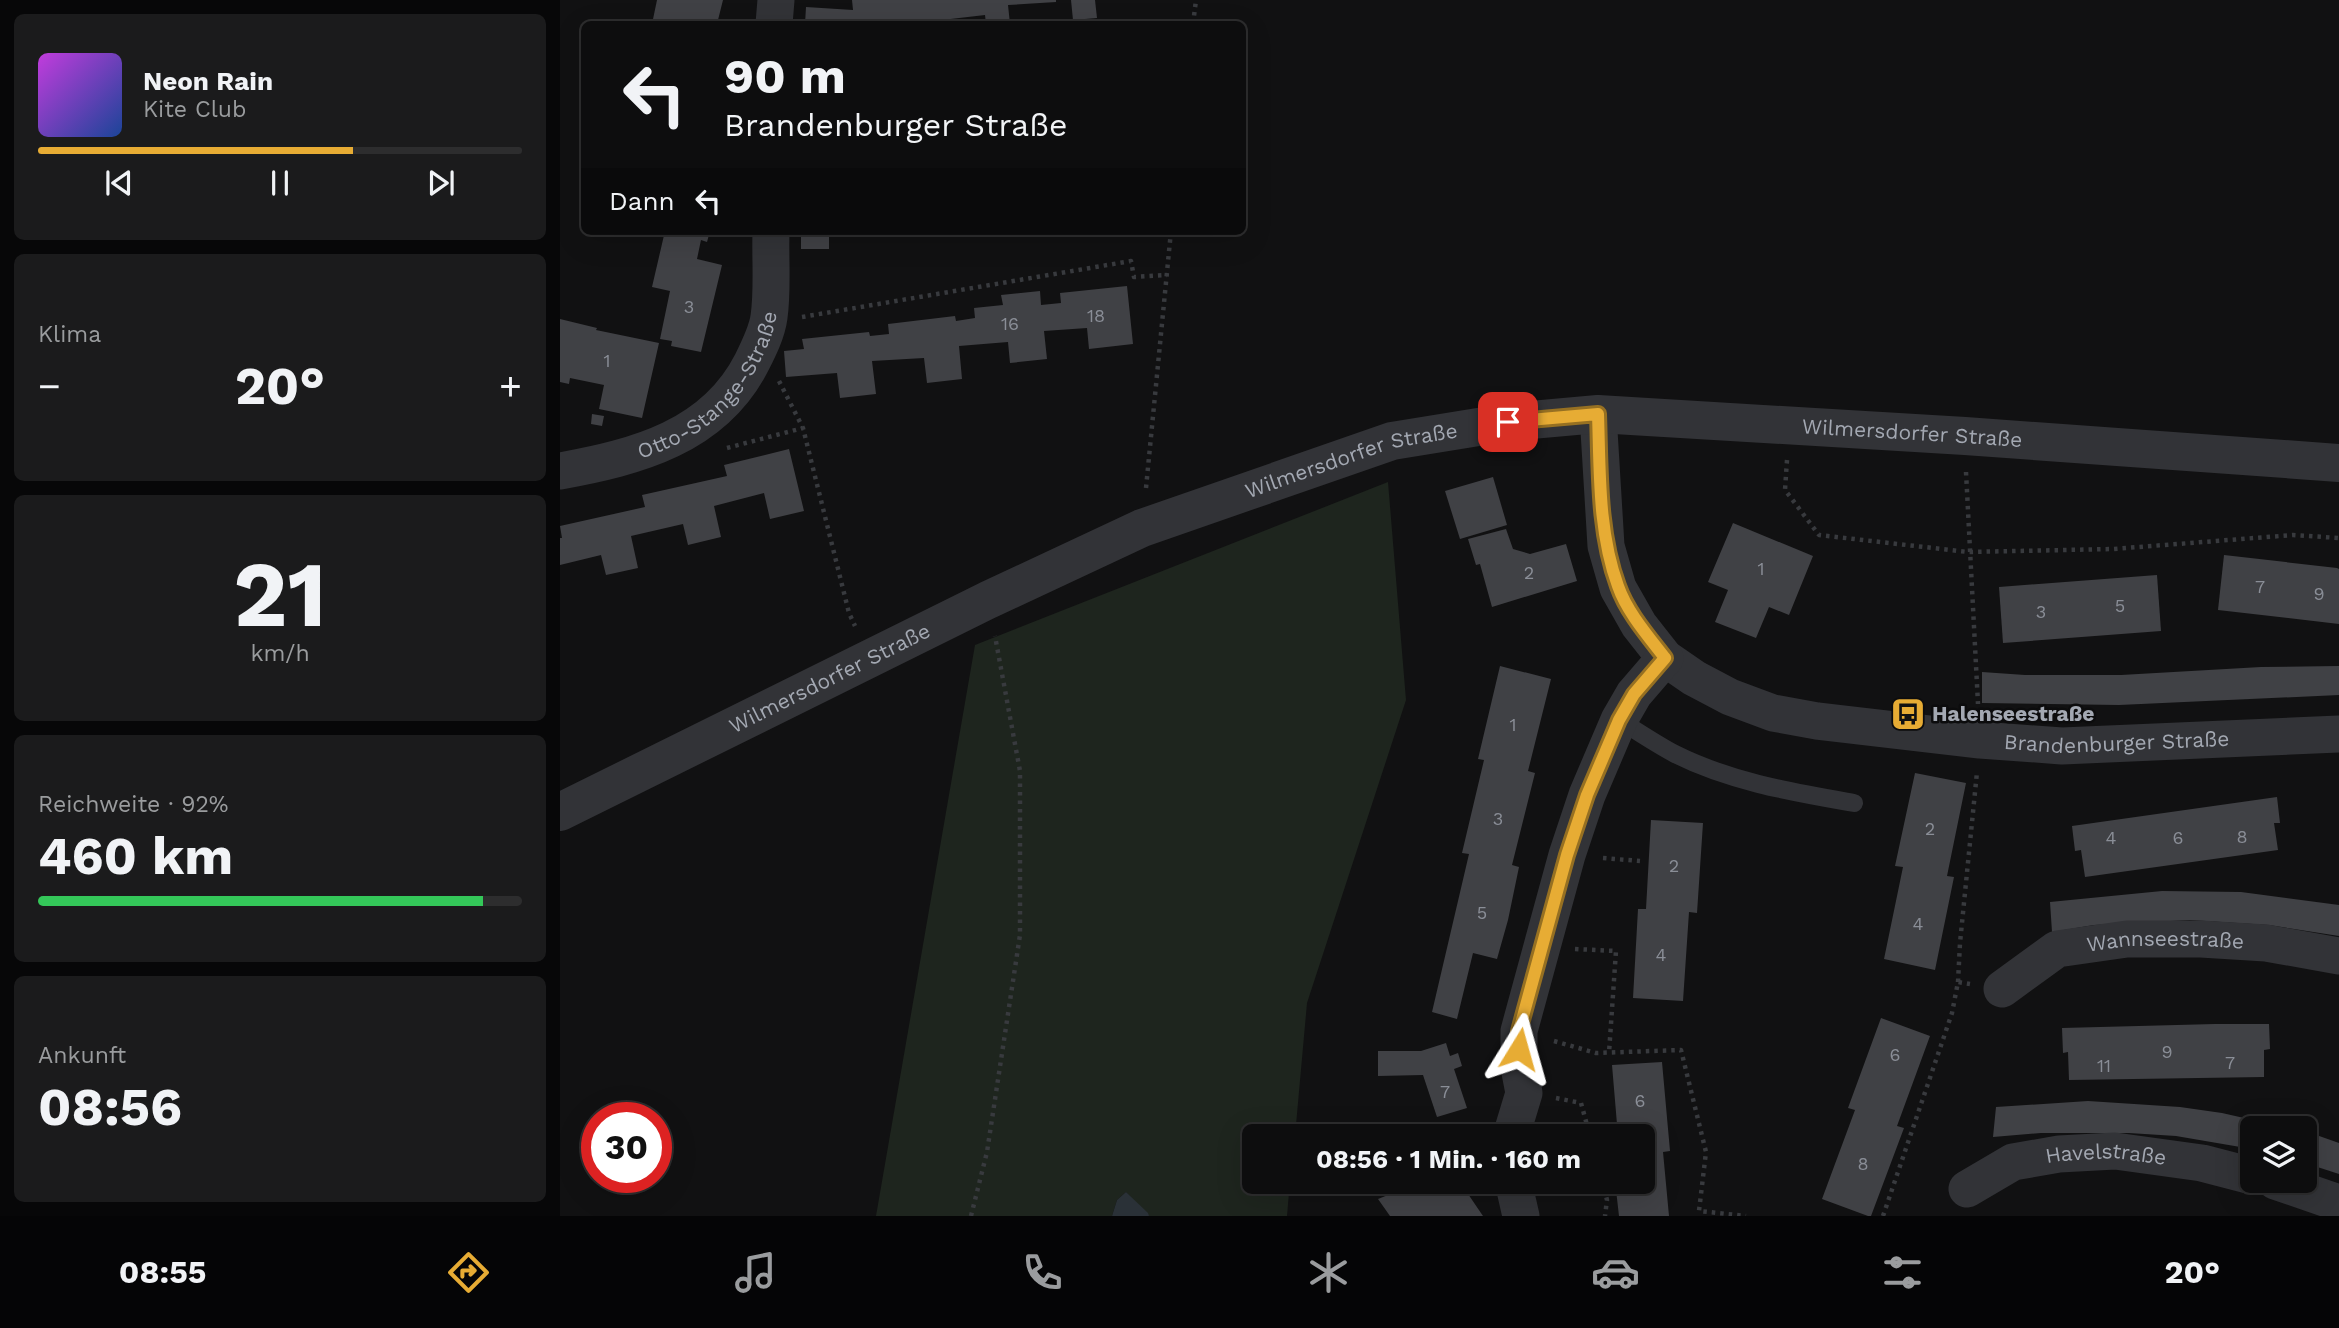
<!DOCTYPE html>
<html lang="de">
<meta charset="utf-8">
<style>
:root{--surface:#0d0d0e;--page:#1b1b1c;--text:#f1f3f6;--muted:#9a9c9e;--line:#2d2d2e;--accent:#e7ac34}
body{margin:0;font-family:"Work Sans",sans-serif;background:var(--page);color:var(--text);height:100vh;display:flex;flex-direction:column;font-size:26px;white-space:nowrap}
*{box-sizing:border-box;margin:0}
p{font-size:23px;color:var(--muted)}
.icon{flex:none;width:38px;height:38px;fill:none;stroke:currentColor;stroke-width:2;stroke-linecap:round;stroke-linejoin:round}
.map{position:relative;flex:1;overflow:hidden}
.side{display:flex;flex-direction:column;gap:14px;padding:14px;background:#070708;width:560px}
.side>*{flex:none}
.top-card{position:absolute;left:21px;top:21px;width:665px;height:214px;border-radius:10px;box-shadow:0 7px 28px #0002,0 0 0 2px var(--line);background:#0d0d0e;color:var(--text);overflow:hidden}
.tools{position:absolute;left:1680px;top:1116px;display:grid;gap:14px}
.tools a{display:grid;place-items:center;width:77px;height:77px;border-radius:10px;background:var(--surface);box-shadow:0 7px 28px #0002,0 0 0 2px var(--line);font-size:35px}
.speed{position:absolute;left:21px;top:1102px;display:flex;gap:14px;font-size:35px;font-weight:700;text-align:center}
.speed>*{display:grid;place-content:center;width:91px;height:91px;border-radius:50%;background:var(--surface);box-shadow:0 7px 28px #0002,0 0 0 2px var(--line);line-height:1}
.speed .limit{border:10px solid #d22;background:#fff;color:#111}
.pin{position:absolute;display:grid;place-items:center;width:60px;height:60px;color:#fff;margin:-30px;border-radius:14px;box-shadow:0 4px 10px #0006}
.me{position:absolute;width:77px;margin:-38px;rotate:8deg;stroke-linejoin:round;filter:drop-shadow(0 0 5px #0008)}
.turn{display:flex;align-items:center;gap:24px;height:147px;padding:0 28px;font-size:32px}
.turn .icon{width:91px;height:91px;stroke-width:2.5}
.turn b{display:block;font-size:49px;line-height:60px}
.then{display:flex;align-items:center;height:66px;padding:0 28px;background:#0003;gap:14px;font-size:26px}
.big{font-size:52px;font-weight:700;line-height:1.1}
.side .tile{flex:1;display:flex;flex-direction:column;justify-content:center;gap:10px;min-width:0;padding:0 24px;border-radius:10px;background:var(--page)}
.side .dial{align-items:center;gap:0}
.dial b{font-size:91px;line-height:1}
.song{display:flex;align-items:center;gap:21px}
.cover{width:84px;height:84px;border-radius:10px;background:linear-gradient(135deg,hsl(290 70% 55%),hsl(220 70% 35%))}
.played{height:7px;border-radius:4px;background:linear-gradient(90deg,var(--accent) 65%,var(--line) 65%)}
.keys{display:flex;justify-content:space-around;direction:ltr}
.heat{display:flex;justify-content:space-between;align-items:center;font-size:38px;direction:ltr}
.charge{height:10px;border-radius:5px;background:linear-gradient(90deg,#34c759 92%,var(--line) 0)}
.trip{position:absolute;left:682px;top:1124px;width:413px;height:70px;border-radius:10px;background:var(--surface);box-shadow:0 7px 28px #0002,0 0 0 2px var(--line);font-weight:700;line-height:70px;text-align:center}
.menu{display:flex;height:112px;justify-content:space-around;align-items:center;background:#050506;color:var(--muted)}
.menu .icon{width:49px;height:49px}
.menu .active{color:var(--accent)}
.menu b{font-size:32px;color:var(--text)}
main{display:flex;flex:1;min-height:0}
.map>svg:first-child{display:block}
</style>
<main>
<section class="side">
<div class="tile">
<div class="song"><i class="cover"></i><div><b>Neon Rain</b><p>Kite Club</p></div></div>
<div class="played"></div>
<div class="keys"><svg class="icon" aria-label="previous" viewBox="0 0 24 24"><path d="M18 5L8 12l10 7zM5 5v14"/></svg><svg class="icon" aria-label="pause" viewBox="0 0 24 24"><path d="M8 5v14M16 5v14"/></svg><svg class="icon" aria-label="next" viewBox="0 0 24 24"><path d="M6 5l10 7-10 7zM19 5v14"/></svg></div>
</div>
<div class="tile"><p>Klima</p>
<div class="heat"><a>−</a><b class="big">20°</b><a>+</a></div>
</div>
<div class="tile dial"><b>21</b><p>km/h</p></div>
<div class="tile"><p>Reichweite · 92%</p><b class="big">460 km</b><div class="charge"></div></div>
<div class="tile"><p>Ankunft</p><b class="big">08:56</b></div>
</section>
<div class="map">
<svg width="1779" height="1216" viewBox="0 0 1779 1216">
<rect width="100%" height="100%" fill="#111112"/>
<polygon fill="#1e251e" points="828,482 846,700 747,1003 735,1136 695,1136 695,1181 730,1181 727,1216 589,1216 566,1192 557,1200 552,1216 316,1216 415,645"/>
<polygon fill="#2a3137" points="566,1192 588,1213 589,1216 552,1216 557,1200"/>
<g fill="#404145">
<polygon points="97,0 163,0 157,24 92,24"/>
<polygon points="292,0 496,0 496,2 448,5 450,24 426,24 425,15 382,20 362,20 363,24 245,24 246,7 293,10"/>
<polygon points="511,0 535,0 537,18 513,20"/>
<polygon points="105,231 150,231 147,242 141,240 137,259 162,265 141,352 111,346 112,341 100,339 110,291 92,287"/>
<rect x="241" y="231" width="28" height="18"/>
<polygon points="567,286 573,344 529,349 527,328 484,331 487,359 450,363 448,342 399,346 402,379 367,383 364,358 312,361 316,394 280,398 277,373 226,377 224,351 244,349 242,339 309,332 310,336 329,334 328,324 395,316 396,321 415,318 414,308 443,305 441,295 480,291 481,305 501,303 500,293"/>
<polygon points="0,319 37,328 36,330 99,343 82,418 39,409 44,385 10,378 9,384 0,382"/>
<polygon points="32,414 44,416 42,426 31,424"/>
<polygon points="229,449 244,511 210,519 204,493 154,506 161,537 128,545 123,524 71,536 78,568 46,575 41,555 0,565 0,538 2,538 0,526 85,507 82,495 167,476 164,465"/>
<polygon points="933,477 947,525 900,539 885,491"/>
<polygon points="1173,523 1253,556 1229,615 1209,607 1196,638 1155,622 1168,590 1148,582"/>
<polygon points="946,529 953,549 970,554 1006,544 1017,581 932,607 920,564 916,565 908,539"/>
<polygon points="1664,555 1777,568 1779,569 1779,624 1658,610"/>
<polygon points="1597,575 1601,631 1443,643 1439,587"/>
<polygon points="940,666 991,679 968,771 975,773 952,865 959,867 948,920 937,959 913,953 897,1019 872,1012 909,854 902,853 924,760 918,759"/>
<polygon points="1779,666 1779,695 1559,705 1422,703 1422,672 1465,675 1561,675 1701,667"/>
<polygon points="1355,773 1406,783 1387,876 1394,877 1375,970 1324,959 1343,867 1335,866"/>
<polygon points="1717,797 1720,823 1714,823 1718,850 1525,877 1521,850 1515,851 1512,826"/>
<polygon points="1091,820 1143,823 1137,913 1129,912 1123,1001 1073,998 1078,909 1086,909"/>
<polygon points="1602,891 1681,892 1779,905 1779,936 1709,925 1630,920 1534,925 1492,932 1490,902"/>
<polygon points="1321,1018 1370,1036 1337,1126 1344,1128 1311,1216 1308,1216 1262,1199 1295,1110 1288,1108"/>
<polygon points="1655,1024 1709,1024 1710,1049 1704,1050 1704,1077 1509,1080 1508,1052 1503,1053 1502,1028"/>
<polygon points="886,1043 890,1056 898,1053 902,1066 894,1069 907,1108 877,1117 863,1075 818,1076 818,1051 861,1051"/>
<polygon points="1102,1062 1110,1151 1103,1152 1109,1216 1059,1216 1055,1181 1083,1181 1083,1136 1058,1136 1052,1065"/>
<polygon points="1528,1101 1620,1107 1662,1113 1732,1129 1692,1129 1692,1149 1616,1136 1569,1133 1481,1133 1433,1137 1436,1107"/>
<polygon points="1745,1131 1779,1143 1779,1174 1745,1163"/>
<polygon points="864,1181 911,1181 914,1186 906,1191 923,1216 830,1216 818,1199 833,1193 833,1190 839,1188 840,1190"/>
</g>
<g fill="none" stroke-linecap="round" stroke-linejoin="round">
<g stroke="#383a3e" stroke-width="4.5" stroke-dasharray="3.5 5" stroke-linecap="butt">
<polyline points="633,24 636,0"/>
<polyline points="242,317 571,261 574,277 607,275"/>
<polyline points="219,381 243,428 289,613 295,626"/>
<polyline points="167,448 243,428"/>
<polyline points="1227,460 1225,490 1259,535 1408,552 1553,549 1733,535 1779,538"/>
<polyline points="1406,472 1418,704"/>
<polyline points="586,488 611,231"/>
<polyline points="1043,858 1080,861"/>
<polyline points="1015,949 1056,951 1049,1053"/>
<polyline points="1398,982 1400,943 1417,772"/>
<polyline points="994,1041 1036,1053 1121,1050 1146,1152 1139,1211 1186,1216"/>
<polyline points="996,1098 1021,1103 1030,1136"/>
<polyline points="1042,1181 1047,1200 1045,1216"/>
<polyline points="411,1216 427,1152 460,935 460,771 435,636"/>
<polyline points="1323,1216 1392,1013 1398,982 1410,984"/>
</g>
<path stroke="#323337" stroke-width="18" d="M1059 720C1077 731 1096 744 1115 754 1171 782 1232 792 1294 803"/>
<g stroke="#323337" stroke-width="37">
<polyline points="214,24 216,0"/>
<path id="s1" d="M1038 414 1046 546 1058 588 1079 625 1105 658 1134 678 1170 697 1213 713 1257 721 1420 740 1502 746 1779 734"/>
<path id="s2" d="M0 471C77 457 154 437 192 362 199 348 207 332 209 317 213 289 210 259 211 231"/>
<path id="s3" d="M1442 989 1497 949 1567 939H1641L1706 943 1779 956"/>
<polyline points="951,1136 964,1093 959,1067 959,1031 1007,855 1027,795 1059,720 1074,694 1105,658"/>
<polyline points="953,1181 961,1216"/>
<polyline points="1715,1181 1779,1203"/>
<path id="s4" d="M1407 1189 1453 1162 1499 1154 1555 1151 1642 1163 1692 1176"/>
</g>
<path stroke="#323337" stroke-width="38" id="s5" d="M0 812 428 600 582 528 832 441 949 422 1038 414 1405 436 1779 463"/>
</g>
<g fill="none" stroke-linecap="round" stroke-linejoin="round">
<g stroke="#967022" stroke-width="18">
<path id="route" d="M948 422 1038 414C1040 471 1038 532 1058 586 1067 612 1088 636 1105 658L1074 694 1059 720 1027 795 1007 855 959 1031V1049"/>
</g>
<use href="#route" stroke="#e7ac34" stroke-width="12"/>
</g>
<defs>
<g id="bus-square" transform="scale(1.75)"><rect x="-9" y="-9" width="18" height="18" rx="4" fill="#e7ac34" stroke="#0c0c0d"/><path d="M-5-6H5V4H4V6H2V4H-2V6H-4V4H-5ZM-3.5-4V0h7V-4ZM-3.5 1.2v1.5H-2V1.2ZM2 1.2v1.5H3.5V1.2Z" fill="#111"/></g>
</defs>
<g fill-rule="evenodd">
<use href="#bus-square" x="1348" y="714"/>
</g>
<g text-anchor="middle" stroke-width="5" stroke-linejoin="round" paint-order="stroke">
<g font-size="18" fill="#8a8e97">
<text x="129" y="313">3</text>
<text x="536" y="322">18</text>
<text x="450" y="330">16</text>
<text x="47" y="367">1</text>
<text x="1201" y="575">1</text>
<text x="969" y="579">2</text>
<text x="1700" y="593">7</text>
<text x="1759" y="600">9</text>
<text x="1560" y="612">5</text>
<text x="1481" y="618">3</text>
<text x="953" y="731">1</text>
<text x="938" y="825">3</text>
<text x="1370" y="835">2</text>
<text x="1682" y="843">8</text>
<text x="1551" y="844">4</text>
<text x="1618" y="844">6</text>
<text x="1114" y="872">2</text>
<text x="922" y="919">5</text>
<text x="1358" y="930">4</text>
<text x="1101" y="961">4</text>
<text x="1607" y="1058">9</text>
<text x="1335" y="1061">6</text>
<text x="1670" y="1069">7</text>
<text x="1544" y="1072">11</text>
<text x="885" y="1098">7</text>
<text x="1080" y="1107">6</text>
<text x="1303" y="1170">8</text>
</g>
<g font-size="21" fill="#a3a8b2" stroke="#0c0c0d">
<text dy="7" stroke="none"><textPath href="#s2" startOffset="182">Otto-Stange-Straße</textPath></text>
<text dy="7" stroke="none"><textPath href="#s5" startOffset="1435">Wilmersdorfer Straße</textPath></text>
<text dy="7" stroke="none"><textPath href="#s5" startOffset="868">Wilmersdorfer Straße</textPath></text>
<text dy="7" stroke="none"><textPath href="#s5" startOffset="301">Wilmersdorfer Straße</textPath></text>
<text dy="7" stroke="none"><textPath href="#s1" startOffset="728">Brandenburger Straße</textPath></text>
<text dy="7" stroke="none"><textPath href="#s3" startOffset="177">Wannseestraße</textPath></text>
<text dy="7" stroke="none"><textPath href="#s4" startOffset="147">Havelstraße</textPath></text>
</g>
<g font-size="21" font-weight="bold" fill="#a3a8b2" stroke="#0c0c0d" text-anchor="start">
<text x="1372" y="721">Halenseestraße</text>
</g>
</g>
</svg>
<div class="tools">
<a><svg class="icon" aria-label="layers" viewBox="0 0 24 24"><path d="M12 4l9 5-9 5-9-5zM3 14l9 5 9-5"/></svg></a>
</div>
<div class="speed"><div class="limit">30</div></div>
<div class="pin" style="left:948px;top:422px;background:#d93025"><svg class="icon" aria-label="arrive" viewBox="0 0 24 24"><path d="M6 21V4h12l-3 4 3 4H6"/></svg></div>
<svg class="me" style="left:959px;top:1049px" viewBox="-20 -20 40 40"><path d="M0-17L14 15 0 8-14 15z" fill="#e7ac34" stroke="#fff" stroke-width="4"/></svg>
<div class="trip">08:56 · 1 Min. · 160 m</div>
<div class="top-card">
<div class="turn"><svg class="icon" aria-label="left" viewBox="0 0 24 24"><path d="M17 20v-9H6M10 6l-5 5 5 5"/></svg><div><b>90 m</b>Brandenburger Straße</div></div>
<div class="then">Dann<svg class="icon" aria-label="left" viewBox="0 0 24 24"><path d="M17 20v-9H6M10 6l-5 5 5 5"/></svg></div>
</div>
</div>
</main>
<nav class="menu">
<b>08:55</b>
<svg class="icon active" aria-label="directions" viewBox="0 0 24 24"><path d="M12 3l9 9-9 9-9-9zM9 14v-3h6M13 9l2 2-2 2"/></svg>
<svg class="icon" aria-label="music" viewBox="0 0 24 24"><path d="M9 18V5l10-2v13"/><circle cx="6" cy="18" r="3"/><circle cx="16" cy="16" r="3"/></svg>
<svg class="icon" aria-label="phone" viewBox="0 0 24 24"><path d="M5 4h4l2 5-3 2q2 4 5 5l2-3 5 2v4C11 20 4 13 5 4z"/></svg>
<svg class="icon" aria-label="climate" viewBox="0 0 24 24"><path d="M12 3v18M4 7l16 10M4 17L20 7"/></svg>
<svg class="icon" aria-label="car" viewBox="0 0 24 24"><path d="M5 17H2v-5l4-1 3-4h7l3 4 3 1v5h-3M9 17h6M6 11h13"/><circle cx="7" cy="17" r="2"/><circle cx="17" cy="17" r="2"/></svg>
<svg class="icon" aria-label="filters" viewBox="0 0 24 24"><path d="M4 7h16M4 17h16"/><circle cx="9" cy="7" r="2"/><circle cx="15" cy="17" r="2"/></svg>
<b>20°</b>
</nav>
